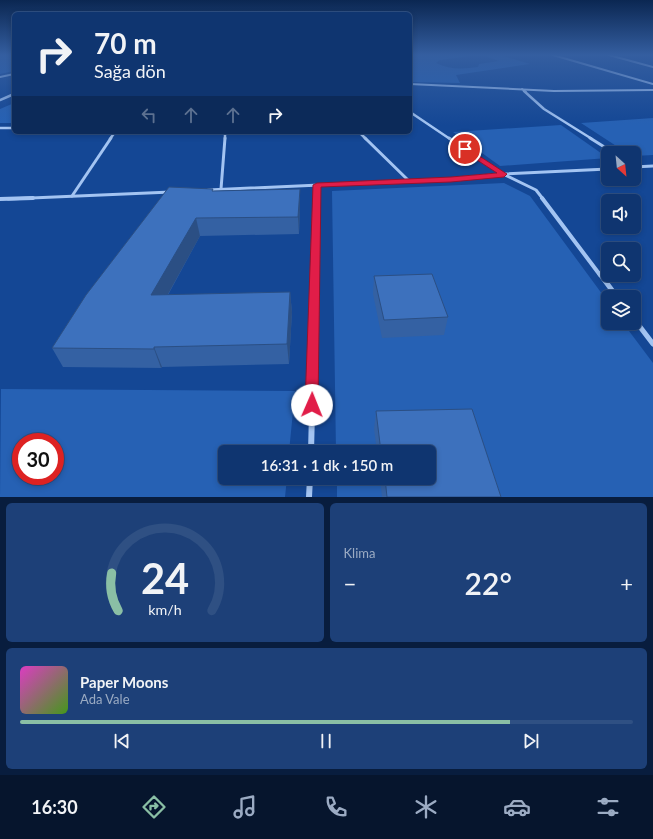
<!DOCTYPE html>
<html lang="tr">
<meta charset="utf-8">
<style>
:root{--surface:#0f3570;--page:#1d4078;--text:#f1f3f6;--muted:#9babc3;--line:#2f5083;--accent:#8abfa5}
body{margin:0;font-family:Lato,sans-serif;background:var(--page);color:var(--text);height:100vh;display:flex;flex-direction:column;font-size:15px;white-space:nowrap}
*{box-sizing:border-box;margin:0}
p{font-size:13px;color:var(--muted)}
.icon{flex:none;width:22px;height:22px;fill:none;stroke:currentColor;stroke-width:2;stroke-linecap:round;stroke-linejoin:round}
.map{position:relative;height:497px;overflow:hidden}
.details{display:flex;flex-direction:column;gap:6px;padding:6px;background:#081d3e;flex:1}
.details>*{flex:none}
.hud{position:absolute;left:12px;top:12px;width:400px;height:122px;border-radius:6px;box-shadow:0 2px 6px #0003,0 0 0 1px var(--line);background:#0f3570;color:var(--text);overflow:hidden}
.needle{width:26px;rotate:153deg}
.controls{position:absolute;left:601px;top:146px;display:grid;gap:8px}
.controls a{display:grid;place-items:center;width:40px;height:40px;border-radius:6px;background:var(--surface);box-shadow:0 2px 6px #0003,0 0 0 1px var(--line);font-size:20px}
.speed{position:absolute;left:12px;top:433px;display:flex;gap:8px;font-size:20px;font-weight:700;text-align:center}
.speed>*{display:grid;place-content:center;width:52px;height:52px;border-radius:50%;background:var(--surface);box-shadow:0 2px 6px #0003,0 0 0 1px var(--line);line-height:1}
.speed .limit{border:6px solid #d22;background:#fff;color:#111}
.pin{position:absolute;display:grid;place-items:center;width:34px;height:34px;color:#fff;margin:-17px;border:2px solid #fff;border-radius:50%;box-shadow:0 1px 4px #0007}
.me{position:absolute;width:44px;margin:-22px;rotate:1deg;stroke-linejoin:round;filter:drop-shadow(0 0 3px #0008)}
.turn{display:flex;align-items:center;gap:14px;height:84px;padding:0 16px;font-size:18px}
.turn .icon{width:52px;height:52px;stroke-width:2.5}
.turn b{display:block;font-size:28px;line-height:34px}
.lanes{display:flex;align-items:center;height:38px;padding:0 16px;background:#0003;justify-content:center;gap:20px;direction:ltr}
.lanes .off{opacity:.35}
.big{font-size:30px;font-weight:600;line-height:1.1}
.details .widget{flex:1;display:flex;flex-direction:column;justify-content:center;gap:6px;min-width:0;padding:0 14px;border-radius:6px;background:var(--page)}
.details .dial{align-items:center;gap:0}
.dial svg{height:104px;overflow:visible;fill:none;stroke:var(--line);stroke-width:7;stroke-linecap:round;text-anchor:middle}
.dial text{fill:var(--text);stroke:none}
.song{display:flex;align-items:center;gap:12px}
.cover{width:48px;height:48px;border-radius:6px;background:linear-gradient(135deg,hsl(310 70% 55%),hsl(100 70% 35%))}
.played{height:4px;border-radius:2px;background:linear-gradient(90deg,var(--accent) 80%,var(--line) 80%)}
.keys{display:flex;justify-content:space-around;direction:ltr}
.heat{display:flex;justify-content:space-between;align-items:center;font-size:22px;direction:ltr}
.details .tiles{flex:1;display:grid;gap:6px;grid-template-columns:1fr 1fr}
.widget:last-child{grid-column:span 2}
.trip{position:absolute;left:218px;top:445px;width:218px;height:40px;border-radius:6px;background:var(--surface);box-shadow:0 2px 6px #0003,0 0 0 1px var(--line);font-weight:600;line-height:40px;text-align:center}
.tabs{display:flex;height:64px;justify-content:space-around;align-items:center;background:#06152d;color:var(--muted)}
.tabs .icon{width:28px;height:28px}
.tabs .on{color:var(--accent)}
.tabs b{font-size:18px;color:var(--text)}
.map>svg:first-child{display:block}
</style>
<div class="map">
<svg width="653" height="497" viewBox="0 0 653 497">
<rect width="100%" height="100%" fill="#144795"/>
<g fill="#2661b4" fill-rule="evenodd">
<polygon points="0,55 14,55 14,71 0,74"/>
<path d="M410 55H479L440 60 436 63C450 70 463 69 478 67L479 64 499 61 482 55H500L530 64 456 75 460 83 410 82Z"/>
<polygon points="14,103 14,123 0,123 0,109"/>
<polygon points="653,118 653,155 634,156 634,153 627,153 581,123"/>
<polygon points="561,125 608,158 500,166 453,132"/>
<polygon points="504,183 530,196 608,302 608,323 623,323 653,363 653,497 337,497 337,478 429,478 429,452 336,452 332,191"/>
<path d="M1 389 295 391 289 452H225V478H287L285 497H0ZM21 442H55V476H21Z"/>
</g>
<g fill="none" stroke-linecap="round" stroke-linejoin="round">
<g stroke="#a3c4f2" stroke-width="2">
<polyline points="553,55 653,84"/>
<polyline points="609,55 653,67"/>
<polyline points="0,77 14,74"/>
<polyline points="410,84 554,91 653,90"/>
<polyline points="522,89 526,92"/>
</g>
<g stroke="#a3c4f2" stroke-width="2.5">
<polyline points="524,91 544,109 592,139"/>
<polyline points="0,100 14,94"/>
<polyline points="410,112 450,139"/>
<polyline points="0,128 14,128"/>
<polyline points="359,132 366,139"/>
<polyline points="110,139 115,132"/>
<polyline points="225,139 225,132"/>
</g>
<g stroke="#a3c4f2" stroke-width="3">
<polyline points="365,138 409,181"/>
<polyline points="449,138 503,174 536,190 543,199"/>
<polyline points="590,138 614,153"/>
<polyline points="634,167 653,166"/>
<polyline points="221,189 225,138"/>
<polyline points="208,190 451,179 503,174 608,169"/>
<polyline points="72,196 111,138"/>
<polyline points="8,199 171,192"/>
<polyline points="317,199 317,185"/>
</g>
<g stroke="#a3c4f2" stroke-width="4">
<polyline points="542,198 600,275"/>
<polyline points="0,199 33,198"/>
<polyline points="315,275 317,198"/>
</g>
<g stroke="#a3c4f2" stroke-width="5">
<polyline points="600,274 617,297"/>
<polyline points="634,319 653,344"/>
<polyline points="313,373 315,274"/>
</g>
<g stroke="#a3c4f2" stroke-width="6">
<polyline points="311,452 313,372"/>
<polyline points="309,497 310,478"/>
</g>
</g>
<g fill="#3461a3">
<polygon points="300,189 300,206 299,234 200,236 168,295 290,292 292,312 289,364 162,367 161,368 63,367 52,348 214,191"/>
<polygon points="374,276 448,317 444,335 382,338 373,294"/>
<polygon points="376,411 501,497 382,497 380,478 429,478 429,452 377,452 374,429"/>
</g>
<g fill="#2b4f84">
<polygon points="300,189 300,206 299,234 298,217"/>
<polygon points="196,218 200,236 157,314 151,295"/>
<polygon points="290,292 292,312 289,364 287,344"/>
<polygon points="154,347 162,367 161,368 154,349"/>
</g>
<g fill="#3d71bd" stroke="#2b4f84">
<polygon points="169,187 213,189 212,191 300,189 298,217 196,218 151,295 290,292 287,344 154,347 154,349 52,348 86,295"/>
<polygon points="432,274 448,317 384,320 374,276"/>
<polygon points="472,409 501,497 387,497 385,478 429,478 429,452 381,452 376,411"/>
</g>
<linearGradient id="sky" x2="0" y2="1"><stop stop-color="#0b2752"/><stop offset="0.44" stop-color="#345ea0"/><stop offset="1" stop-color="#345ea0" stop-opacity="0"/></linearGradient>
<rect width="653" height="125" fill="url(#sky)"/>
<polygon fill="#e11d48" stroke="#92132f" points="463,148 467,148 507,174 504,177 451,182 321,187 318,405 316,409 312,411 307,409 305,405 313,185 317,183 451,177 497,173 463,151"/>
</svg>
<div class="controls">
<a><svg class="needle" viewBox="-14 -14 28 28"><path d="M0-13l5 13h-10z" fill="#e53935"/><path d="M0 13l5-13h-10z" fill="#9babc3"/></svg></a>
<a><svg class="icon" aria-label="sound" viewBox="0 0 24 24"><path d="M4 9h4l5-4v14l-5-4H4zM17 9q2 3 0 6"/></svg></a>
<a><svg class="icon" aria-label="search" viewBox="0 0 24 24"><circle cx="10" cy="10" r="6"/><path d="M15 15l6 6"/></svg></a>
<a><svg class="icon" aria-label="layers" viewBox="0 0 24 24"><path d="M12 4l9 5-9 5-9-5zM3 14l9 5 9-5"/></svg></a>
</div>
<div class="speed"><div class="limit">30</div></div>
<div class="pin" style="left:465px;top:149px;background:#d93025"><svg class="icon" aria-label="arrive" viewBox="0 0 24 24"><path d="M6 21V4h12l-3 4 3 4H6"/></svg></div>
<svg class="me" style="left:312px;top:405px" viewBox="-20 -20 40 40"><circle r="19" fill="#fff"/><path d="M0-13L10 11 0 6-10 11z" fill="#e11d48"/></svg>
<div class="trip">16:31 · 1 dk · 150 m</div>
<div class="hud">
<div class="turn"><svg class="icon" aria-label="right" viewBox="0 0 24 24"><path d="M7 20v-9h11M14 6l5 5-5 5"/></svg><div><b>70 m</b>Sağa dön</div></div>
<div class="lanes"><svg class="icon off" aria-label="left" viewBox="0 0 24 24"><path d="M17 20v-9H6M10 6l-5 5 5 5"/></svg><svg class="icon off" aria-label="ahead" viewBox="0 0 24 24"><path d="M12 20V5M6 11l6-6 6 6"/></svg><svg class="icon off" aria-label="ahead" viewBox="0 0 24 24"><path d="M12 20V5M6 11l6-6 6 6"/></svg><svg class="icon" aria-label="right" viewBox="0 0 24 24"><path d="M7 20v-9h11M14 6l5 5-5 5"/></svg></div>
</div>
</div>
<section class="details">
<div class="tiles">
<div class="widget dial"><svg viewBox="0 0 100 80">
<path d="M14 69A42 42 0 1 1 86 69"/>
<path d="M14 69A42 42 0 0 1 9 40" stroke="#8abfa5"/>
<text x="50" y="56" font-size="32" font-weight="700">24</text>
<text x="50" y="72" font-size="11">km/h</text>
</svg></div>
<div class="widget"><p>Klima</p>
<div class="heat"><a>−</a><b class="big">22°</b><a>+</a></div>
</div>
<div class="widget">
<div class="song"><i class="cover"></i><div><b>Paper Moons</b><p>Ada Vale</p></div></div>
<div class="played"></div>
<div class="keys"><svg class="icon" aria-label="previous" viewBox="0 0 24 24"><path d="M18 5L8 12l10 7zM5 5v14"/></svg><svg class="icon" aria-label="pause" viewBox="0 0 24 24"><path d="M8 5v14M16 5v14"/></svg><svg class="icon" aria-label="next" viewBox="0 0 24 24"><path d="M6 5l10 7-10 7zM19 5v14"/></svg></div>
</div>
</div>
</section>
<nav class="tabs">
<b>16:30</b>
<svg class="icon on" aria-label="directions" viewBox="0 0 24 24"><path d="M12 3l9 9-9 9-9-9zM9 14v-3h6M13 9l2 2-2 2"/></svg>
<svg class="icon" aria-label="music" viewBox="0 0 24 24"><path d="M9 18V5l10-2v13"/><circle cx="6" cy="18" r="3"/><circle cx="16" cy="16" r="3"/></svg>
<svg class="icon" aria-label="phone" viewBox="0 0 24 24"><path d="M5 4h4l2 5-3 2q2 4 5 5l2-3 5 2v4C11 20 4 13 5 4z"/></svg>
<svg class="icon" aria-label="climate" viewBox="0 0 24 24"><path d="M12 3v18M4 7l16 10M4 17L20 7"/></svg>
<svg class="icon" aria-label="car" viewBox="0 0 24 24"><path d="M5 17H2v-5l4-1 3-4h7l3 4 3 1v5h-3M9 17h6M6 11h13"/><circle cx="7" cy="17" r="2"/><circle cx="17" cy="17" r="2"/></svg>
<svg class="icon" aria-label="filters" viewBox="0 0 24 24"><path d="M4 7h16M4 17h16"/><circle cx="9" cy="7" r="2"/><circle cx="15" cy="17" r="2"/></svg>
</nav>
